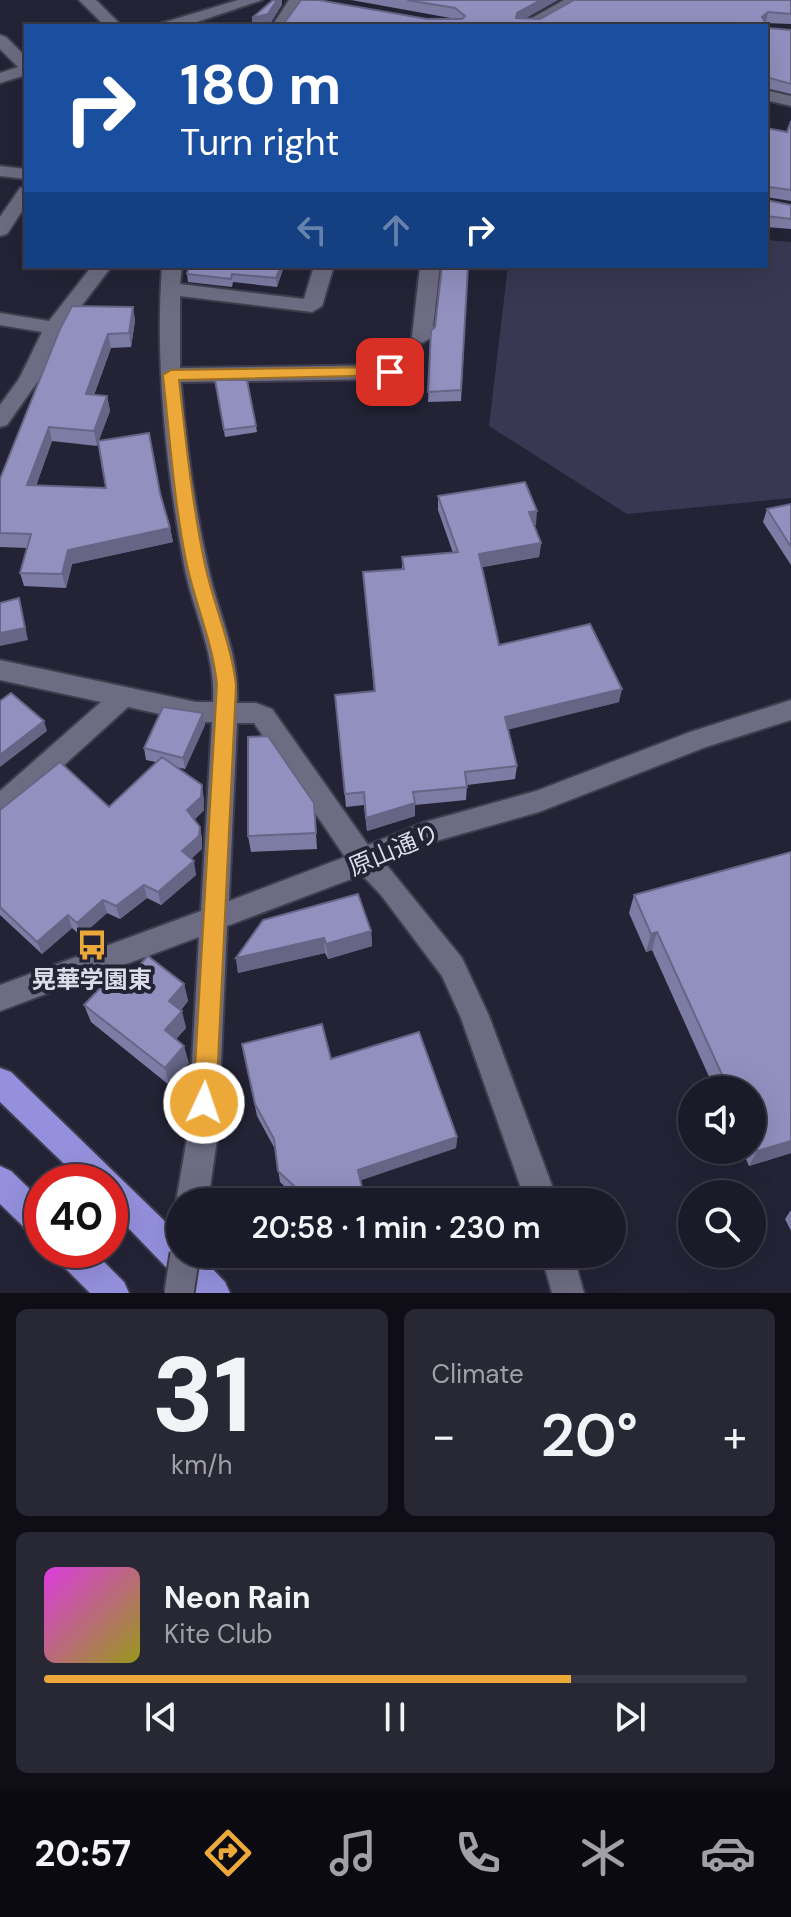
<!DOCTYPE html>
<meta charset="utf-8">
<style>
:root{--surface:#1b1a28;--page:#282734;--text:#f1f3f6;--muted:#a0a1a8;--line:#393845;--accent:#eca93a}
body{margin:0;font-family:"DM Sans","Noto Sans JP",sans-serif;background:var(--page);color:var(--text);height:100vh;display:flex;flex-direction:column;font-size:30px;white-space:nowrap}
*{box-sizing:border-box;margin:0}
p{font-size:26px;color:var(--muted)}
.icon{flex:none;width:44px;height:44px;fill:none;stroke:currentColor;stroke-width:2;stroke-linecap:round;stroke-linejoin:round}
.map{position:relative;height:1293px;overflow:hidden}
.sheet{display:flex;flex-direction:column;gap:16px;padding:16px;background:#0f0e16;flex:1}
.sheet>*{flex:none}
.banner{position:absolute;left:24px;top:24px;width:744px;height:244px;border-radius:0px;box-shadow:0 8px 32px #0002,0 0 0 2px var(--line);background:#1a4fa0;color:#fff;overflow:hidden}
.tools{position:absolute;left:678px;top:1076px;display:grid;gap:16px}
.tools a{display:grid;place-items:center;width:88px;height:88px;border-radius:50%;background:var(--surface);box-shadow:0 8px 32px #0002,0 0 0 2px var(--line);font-size:40px}
.speed{position:absolute;left:24px;top:1164px;display:flex;gap:16px;font-size:40px;font-weight:700;text-align:center}
.speed>*{display:grid;place-content:center;width:104px;height:104px;border-radius:50%;background:var(--surface);box-shadow:0 8px 32px #0002,0 0 0 2px var(--line);line-height:1}
.speed .limit{border:12px solid #d22;background:#fff;color:#111}
.pin{position:absolute;display:grid;place-items:center;width:68px;height:68px;color:#fff;margin:-34px;border-radius:16px;box-shadow:0 4px 12px #0006}
.me{position:absolute;width:88px;margin:-44px;rotate:3deg;stroke-linejoin:round;filter:drop-shadow(0 0 6px #0008)}
.turn{display:flex;align-items:center;gap:28px;height:168px;padding:0 24px;font-size:36px}
.turn .icon{width:104px;height:104px;stroke-width:2.5}
.turn b{display:block;font-size:56px;line-height:68px}
.lanes{display:flex;align-items:center;height:76px;padding:0 24px;background:#0003;justify-content:center;gap:40px;direction:ltr}
.lanes .off{opacity:.35}
.big{font-size:60px;font-weight:600;line-height:1.1}
.sheet .widget{flex:1;display:flex;flex-direction:column;justify-content:center;gap:12px;min-width:0;padding:0 28px;border-radius:12px;background:var(--page)}
.sheet .dial{align-items:center;gap:0}
.dial b{font-size:104px;line-height:1}
.song{display:flex;align-items:center;gap:24px}
.cover{width:96px;height:96px;border-radius:12px;background:linear-gradient(135deg,hsl(300 70% 55%),hsl(60 70% 35%))}
.played{height:8px;border-radius:4px;background:linear-gradient(90deg,var(--accent) 75%,var(--line) 75%)}
.keys{display:flex;justify-content:space-around;direction:ltr}
.heat{display:flex;justify-content:space-between;align-items:center;font-size:44px;direction:ltr}
.sheet .tiles{flex:1;display:grid;gap:16px;grid-template-columns:1fr 1fr}
.widget:last-child{grid-column:span 2}
.trip{position:absolute;left:166px;top:1188px;width:460px;height:80px;border-radius:40px;background:var(--surface);box-shadow:0 8px 32px #0002,0 0 0 2px var(--line);font-weight:600;line-height:80px;text-align:center}
.tabs{display:flex;height:128px;justify-content:space-around;align-items:center;background:#0b0a10;color:var(--muted)}
.tabs .icon{width:56px;height:56px}
.tabs .on{color:var(--accent)}
.tabs b{font-size:36px;color:var(--text)}
.map>svg:first-child{display:block}
</style>
<div class="map">
<svg width="791" height="1293" viewBox="0 0 791 1293">
<rect width="100%" height="100%" fill="#242336"/>
<polygon fill="#393853" points="766,240 791,242 791,498 627,514 489,426 508,266 766,266"/>
<g fill="none" stroke-linecap="round" stroke-linejoin="round">
<g stroke="#3f3e4e" stroke-width="4">
<g id="minor">
<polygon points="79,0 96,0 122,26 105,26"/>
<polygon points="238,0 262,0 185,26 160,26 162,23"/>
<polygon points="289,0 305,0 288,26 272,26"/>
<polygon points="564,0 584,0 538,26 518,26"/>
<polygon points="0,35 6,37 26,57 26,75 0,83 0,73 18,67 0,49"/>
<polygon points="766,90 791,96 791,106 766,100"/>
<polygon points="0,166 26,169 26,179 0,176"/>
<polygon points="26,187 26,205 7,234 0,236 0,217 20,188"/>
<polygon points="92,266 112,266 63,330 38,381 7,425 0,427 0,405 19,379 42,332 0,325 0,313 49,321"/>
<path d="M162 266H182L180 284 304 299 314 266H334L322 306 312 312 180 296V368L390 365 400 372 390 379 181 382C186 445 195 509 209 571 219 616 240 656 237 703H256L272 709 368 845 425 822 536 791 690 732 791 700V720L706 747 539 812 429 843 385 863 462 958 489 1016 558 1202H526L461 1018 442 976 381 895 362 875 227 926 218 1132 208 1202H180V1211L176 1202 188 1132 199 937 0 1011V985L201 911 212 722H196L128 707 9 815 0 818V791L101 702 0 680V660L196 702H213C216 654 193 612 184 565 166 466 155 366 162 266ZM237 723H254L345 857 229 901Z"/>
<polygon points="420,266 440,266 432,337 422,343 412,337"/>
<polygon points="541,1254 573,1254 584,1293 552,1293"/>
</g>
</g>
<g stroke="#3f3e4e" stroke-width="4">
<g id="highway">
<polygon points="0,1068 11,1072 180,1236 180,1254 198,1254 225,1282 230,1293 191,1293 110,1209 110,1182 83,1182 0,1102"/>
<polygon points="0,1166 11,1171 42,1201 42,1239 31,1234 0,1204"/>
<polygon points="53,1250 92,1250 124,1282 129,1293 90,1293 58,1261"/>
</g>
</g>
<use href="#minor" fill="#6d6c82" fill-rule="evenodd"/>
<use href="#highway" fill="#9490dd" fill-rule="evenodd"/>
<g stroke="#3f3e4e" stroke-width="33" stroke-linecap="butt">
<polyline id="minor-bridge" points="179,1293 185,1254"/>
</g>
<use href="#minor-bridge" stroke="#6d6c82" stroke-width="29"/>
</g>
<g fill="#7d7ca4" fill-rule="evenodd">
<polygon points="351,0 558,0 526,18 540,19 791,0 791,24 765,23 768,28 791,30 791,94 766,88 766,26 427,19 456,19"/>
<polygon points="791,120 791,201 766,197 766,128 787,132"/>
<polygon points="766,200 791,205 791,229 766,227"/>
<polygon points="284,266 277,287 233,282 232,287 188,282 187,274"/>
<polygon points="468,266 461,401 428,402 431,331 435,327"/>
<path d="M133 307 135 321 131 347 111 348 94 395 107 396 110 411 98 441 160 493 170 528 173 542 72 564 66 588 24 586 20 573 27 548 0 547V479L60 329ZM52 441 97 446 98 441 106 488 36 486Z"/>
<polygon points="215,380 256,426 257,432 225,437"/>
<polygon points="438,496 536,525 534,525 541,543 539,557 482,567 499,645 619,702 508,729 517,766 515,779 467,785 466,800 415,805 415,816 367,831 364,805 346,807 335,695 374,692 363,572 402,570 402,557 453,553 438,510"/>
<polygon points="791,504 791,565 763,522 767,509"/>
<polygon points="203,713 205,725 185,769 176,767 204,799 204,810 194,820 200,827 202,840 202,849 191,859 196,875 161,905 147,898 120,919 107,913 81,936 72,928 42,954 0,915 0,810 109,807 156,762 146,760 144,748"/>
<polygon points="314,803 317,849 251,852 248,836"/>
<polygon points="791,852 791,1153 749,1166 742,1150 752,1150 752,1090 715,1090 652,950 646,952 629,913 634,895"/>
<polygon points="371,931 372,946 328,959 325,953 238,973 236,958"/>
<polygon points="130,975 184,984 188,1001 181,1010 186,1028 176,1039 189,1063 169,1085 91,1022 84,1005"/>
<polygon points="242,1044 331,1059 457,1137 456,1148 360,1180 365,1202 301,1202 280,1182 275,1149 257,1116"/>
<polygon points="791,1210 791,1231 785,1219"/>
</g>
<g fill="#666586">
<polygon points="277,0 282,0 282,5 269,26 252,26 252,18"/>
<polygon points="541,0 558,0 517,23 517,13"/>
<polygon points="768,12 766,22 760,26 762,17"/>
<polygon points="281,266 284,266 277,287 276,278"/>
<polygon points="133,307 135,321 131,347 129,333"/>
<polygon points="108,334 111,348 89,409 86,394"/>
<polygon points="107,396 110,411 97,446 94,431"/>
<polygon points="49,427 52,441 31,499 27,485"/>
<polygon points="537,511 536,525 527,527 529,512"/>
<polygon points="170,528 173,542 72,564 66,588 62,574 68,550"/>
<polygon points="541,543 539,557 478,568 479,554"/>
<polygon points="19,598 28,640 0,646 0,633"/>
<polygon points="622,689 619,702 503,731 505,717"/>
<polygon points="203,713 205,725 185,769 183,758"/>
<polygon points="44,721 47,731 0,767 0,755"/>
<polygon points="202,785 204,799 204,810 190,824 187,810"/>
<polygon points="415,803 415,816 367,831 366,818"/>
<polygon points="200,827 202,840 202,849 185,864 182,851"/>
<polygon points="194,861 196,875 161,905 158,892"/>
<polygon points="144,885 147,898 120,919 116,906"/>
<polygon points="103,900 107,913 81,936 77,923"/>
<polygon points="68,915 72,928 42,954 37,942"/>
<polygon points="371,931 372,946 328,959 326,944"/>
<polygon points="657,932 652,950 646,952 651,934"/>
<polygon points="324,938 325,953 238,973 236,958"/>
<polygon points="184,984 188,1001 173,1018 169,1001"/>
<polygon points="182,1011 186,1028 169,1047 165,1030"/>
<polygon points="184,1046 189,1063 169,1085 165,1068"/>
<polygon points="457,1137 456,1148 359,1181 358,1170"/>
<polygon points="791,1141 791,1153 749,1166 757,1151"/>
</g>
<g fill="#9190bf" stroke="#666586" stroke-width="2">
<polygon points="273,0 277,0 268,14 252,18"/>
<polygon points="301,0 318,0 427,19 462,19 465,16 455,8 407,0 541,0 517,13 516,18 540,19 574,0 791,0 791,14 768,12 762,17 768,28 791,30 791,84 766,77 766,26 282,26"/>
<polygon points="791,121 791,190 769,187 766,189 766,128 787,132"/>
<polygon points="766,200 791,205 791,219 766,216"/>
<polygon points="189,266 281,266 276,278 232,274 231,279 187,274"/>
<polygon points="442,266 468,266 461,390 428,392 431,331 435,327"/>
<polygon points="72,306 133,307 129,333 108,334 86,394 107,396 94,431 49,427 27,485 106,488 98,441 149,433 160,493 170,528 68,550 62,574 20,573 31,534 0,533 0,479 60,329"/>
<polygon points="215,380 247,380 256,426 224,430"/>
<polygon points="525,482 537,511 529,512 541,543 479,554 499,645 590,624 622,689 505,717 517,766 465,772 467,787 413,792 415,803 366,818 364,792 345,794 335,695 375,691 363,572 404,569 402,557 458,552 438,496"/>
<polygon points="791,504 791,547 767,509"/>
<polygon points="19,598 25,628 0,633 0,603"/>
<polygon points="11,693 44,721 0,755 0,701"/>
<polygon points="163,707 203,713 183,758 144,748"/>
<polygon points="268,736 314,803 316,833 248,836 248,737"/>
<polygon points="162,757 202,785 201,797 187,810 200,827 199,836 182,851 194,861 158,892 144,885 116,906 103,900 77,923 68,915 37,942 0,907 0,810 60,762 109,807"/>
<polygon points="791,852 791,1141 757,1151 752,1141 752,1090 729,1090 657,932 651,934 634,895"/>
<polygon points="358,894 371,931 326,944 324,938 236,958 263,920"/>
<polygon points="148,956 184,984 169,1001 182,1011 165,1030 184,1046 165,1068 84,1005 120,967 130,975"/>
<polygon points="322,1024 331,1059 419,1032 457,1137 358,1170 365,1201 360,1202 311,1202 278,1171 274,1139 255,1104 242,1044"/>
</g>
<path fill="#eca93a" stroke="#996e26" stroke-width="2" d="M390 367 395 368V375L179 380C186 442 192 504 205 565 214 606 231 643 236 685L216 1103 212 1111 204 1114 196 1111 193 1103 217 685C213 643 196 606 187 565 174 503 170 438 163 375L171 370Z"/>
<defs>
<g id="bus-bare" transform="scale(2.4)"><path d="M-5-6H5V4H4V6H2V4H-2V6H-4V4H-5ZM-3.5-4V0h7V-4ZM-3.5 1.2v1.5H-2V1.2ZM2 1.2v1.5H3.5V1.2Z" fill="#eca93a" stroke="#242336" stroke-width="2.5" paint-order="stroke"/></g>
</defs>
<g fill-rule="evenodd">
<use href="#bus-bare" x="92" y="945"/>
</g>
<g text-anchor="middle" stroke-width="8" stroke-linejoin="round" paint-order="stroke">
<g font-size="24" fill="#dcdce9" stroke="#242336">
<text transform="translate(394 850) rotate(-23)" y="8">原山通り</text>
</g>
<g font-size="24" font-weight="bold" fill="#dcdce9" stroke="#242336">
<text x="92" y="988">晃華学園東</text>
</g>
</g>
</svg>
<div class="tools">
<a><svg class="icon" aria-label="sound" viewBox="0 0 24 24"><path d="M4 9h4l5-4v14l-5-4H4zM17 9q2 3 0 6"/></svg></a>
<a><svg class="icon" aria-label="search" viewBox="0 0 24 24"><circle cx="10" cy="10" r="6"/><path d="M15 15l6 6"/></svg></a>
</div>
<div class="speed"><div class="limit">40</div></div>
<div class="pin" style="left:390px;top:372px;background:#d93025"><svg class="icon" aria-label="arrive" viewBox="0 0 24 24"><path d="M6 21V4h12l-3 4 3 4H6"/></svg></div>
<svg class="me" style="left:204px;top:1103px" viewBox="-20 -20 40 40"><circle r="17" fill="#eca93a" stroke="#fff" stroke-width="3"/><path d="M0-11L8 9 0 5-8 9z" fill="#fff"/></svg>
<div class="trip">20:58 · 1 min · 230 m</div>
<div class="banner">
<div class="turn"><svg class="icon" aria-label="right" viewBox="0 0 24 24"><path d="M7 20v-9h11M14 6l5 5-5 5"/></svg><div><b>180 m</b>Turn right</div></div>
<div class="lanes"><svg class="icon off" aria-label="left" viewBox="0 0 24 24"><path d="M17 20v-9H6M10 6l-5 5 5 5"/></svg><svg class="icon off" aria-label="ahead" viewBox="0 0 24 24"><path d="M12 20V5M6 11l6-6 6 6"/></svg><svg class="icon" aria-label="right" viewBox="0 0 24 24"><path d="M7 20v-9h11M14 6l5 5-5 5"/></svg></div>
</div>
</div>
<section class="sheet">
<div class="tiles">
<div class="widget dial"><b>31</b><p>km/h</p></div>
<div class="widget"><p>Climate</p>
<div class="heat"><a>−</a><b class="big">20°</b><a>+</a></div>
</div>
<div class="widget">
<div class="song"><i class="cover"></i><div><b>Neon Rain</b><p>Kite Club</p></div></div>
<div class="played"></div>
<div class="keys"><svg class="icon" aria-label="previous" viewBox="0 0 24 24"><path d="M18 5L8 12l10 7zM5 5v14"/></svg><svg class="icon" aria-label="pause" viewBox="0 0 24 24"><path d="M8 5v14M16 5v14"/></svg><svg class="icon" aria-label="next" viewBox="0 0 24 24"><path d="M6 5l10 7-10 7zM19 5v14"/></svg></div>
</div>
</div>
</section>
<nav class="tabs">
<b>20:57</b>
<svg class="icon on" aria-label="directions" viewBox="0 0 24 24"><path d="M12 3l9 9-9 9-9-9zM9 14v-3h6M13 9l2 2-2 2"/></svg>
<svg class="icon" aria-label="music" viewBox="0 0 24 24"><path d="M9 18V5l10-2v13"/><circle cx="6" cy="18" r="3"/><circle cx="16" cy="16" r="3"/></svg>
<svg class="icon" aria-label="phone" viewBox="0 0 24 24"><path d="M5 4h4l2 5-3 2q2 4 5 5l2-3 5 2v4C11 20 4 13 5 4z"/></svg>
<svg class="icon" aria-label="climate" viewBox="0 0 24 24"><path d="M12 3v18M4 7l16 10M4 17L20 7"/></svg>
<svg class="icon" aria-label="car" viewBox="0 0 24 24"><path d="M5 17H2v-5l4-1 3-4h7l3 4 3 1v5h-3M9 17h6M6 11h13"/><circle cx="7" cy="17" r="2"/><circle cx="17" cy="17" r="2"/></svg>
</nav>
